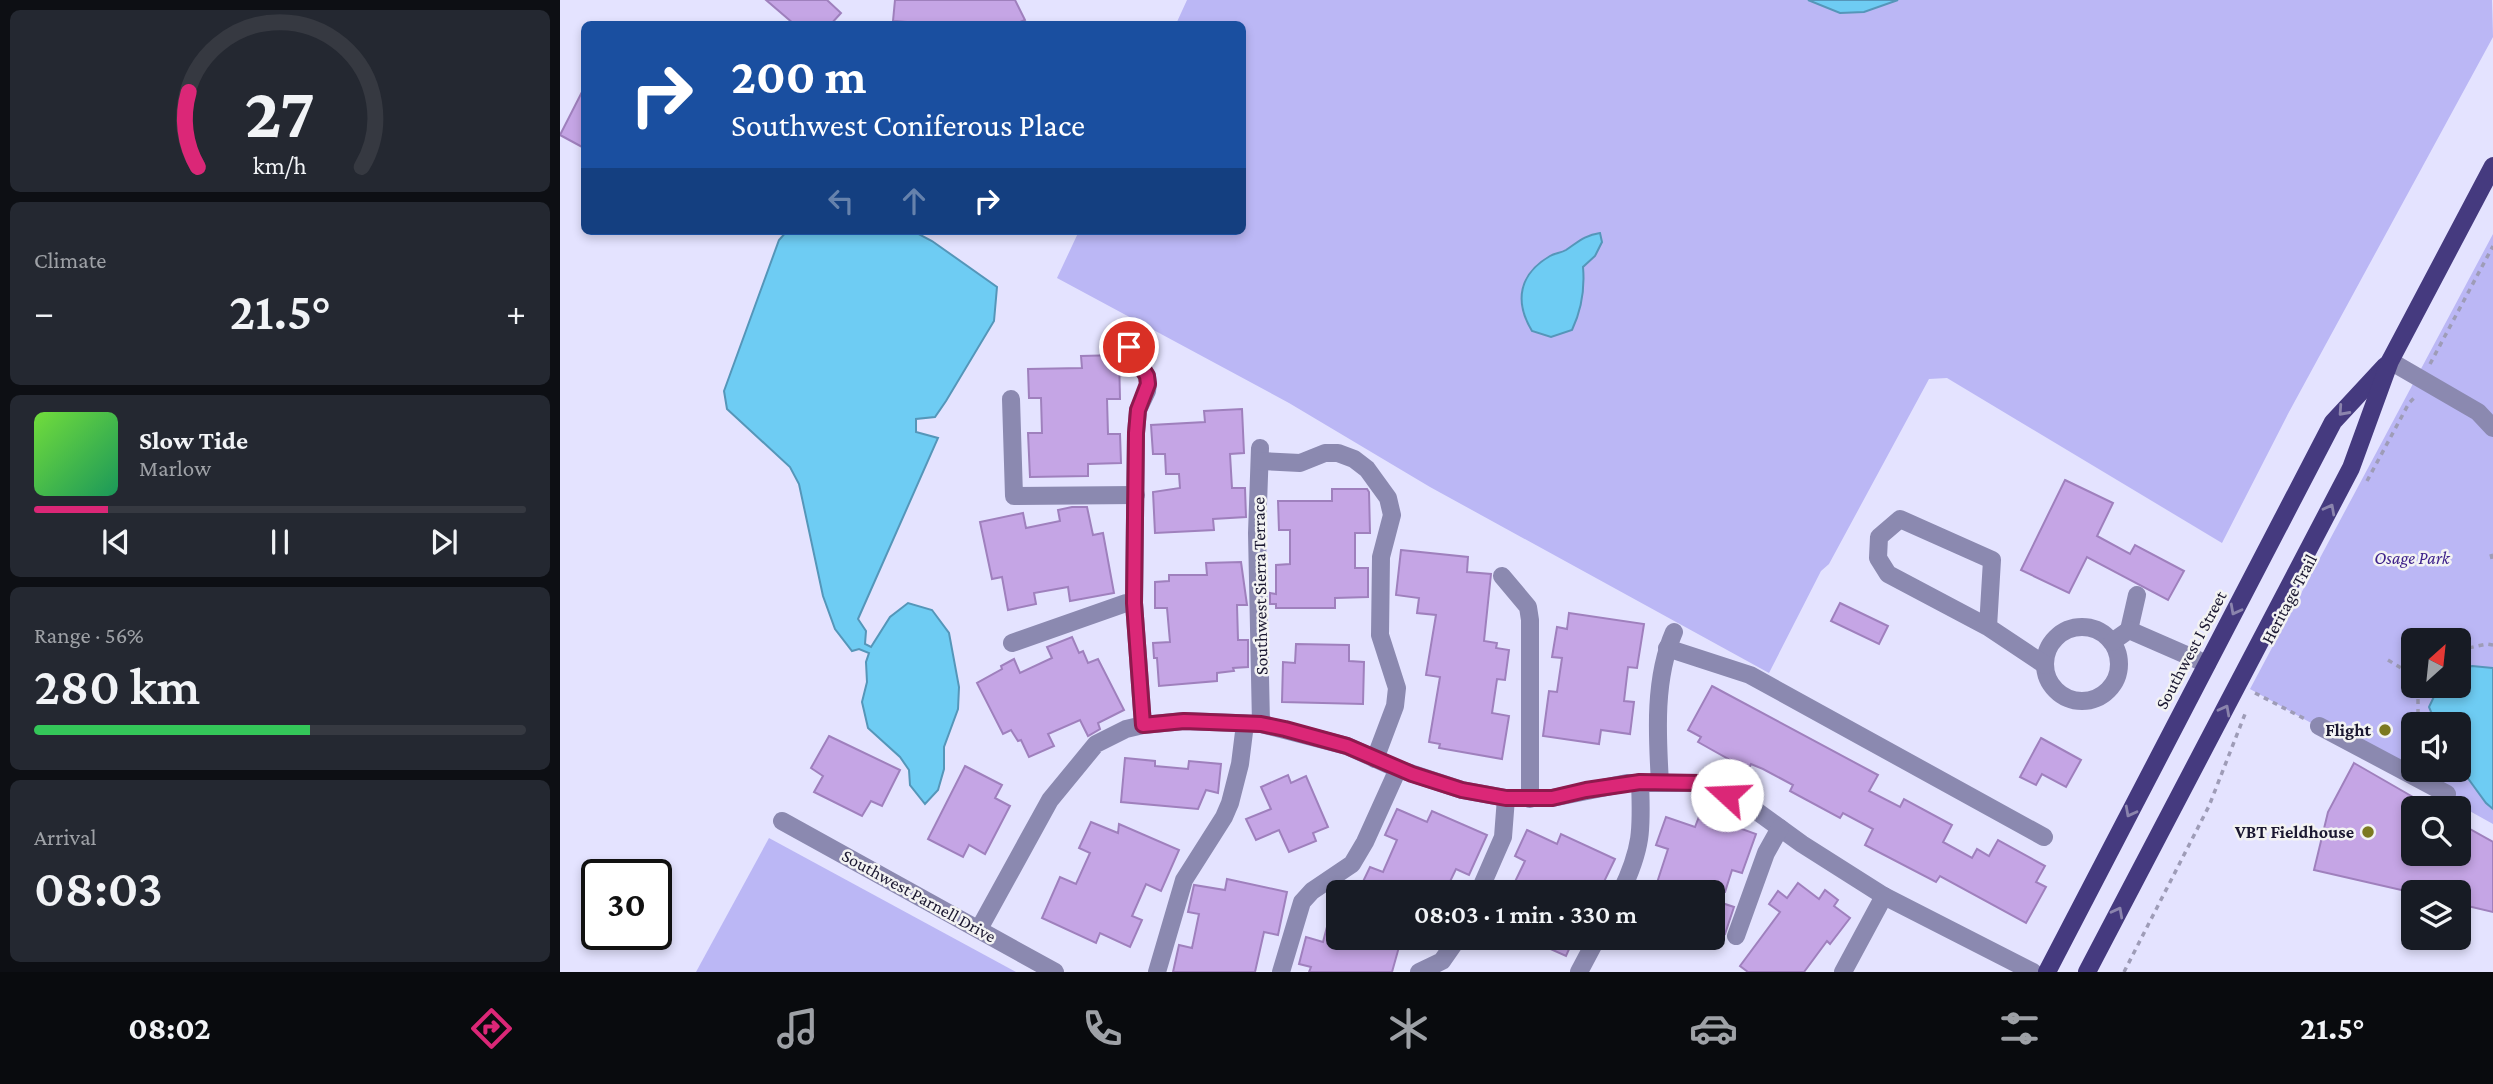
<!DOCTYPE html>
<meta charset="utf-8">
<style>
:root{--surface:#171b24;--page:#242831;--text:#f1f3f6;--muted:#9ea1a6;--line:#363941;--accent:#db2777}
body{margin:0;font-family:"Crimson Pro",serif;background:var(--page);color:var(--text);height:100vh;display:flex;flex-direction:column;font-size:26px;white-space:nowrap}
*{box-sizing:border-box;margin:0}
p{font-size:23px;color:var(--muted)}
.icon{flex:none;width:38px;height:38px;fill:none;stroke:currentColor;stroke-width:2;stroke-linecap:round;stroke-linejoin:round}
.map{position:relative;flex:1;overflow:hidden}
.details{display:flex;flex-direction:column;gap:10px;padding:10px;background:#0d0f14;width:560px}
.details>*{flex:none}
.banner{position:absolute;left:21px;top:21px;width:665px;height:214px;border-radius:10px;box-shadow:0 4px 10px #0003;background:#1a4fa0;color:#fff;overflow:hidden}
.needle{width:46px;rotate:27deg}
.fabs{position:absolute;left:1841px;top:628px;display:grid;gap:14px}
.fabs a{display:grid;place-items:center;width:70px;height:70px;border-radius:10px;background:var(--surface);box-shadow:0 4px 10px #0003;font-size:35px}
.speed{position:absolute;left:21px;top:859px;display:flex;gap:14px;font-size:35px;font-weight:700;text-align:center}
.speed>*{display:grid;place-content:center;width:91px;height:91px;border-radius:50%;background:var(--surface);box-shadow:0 4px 10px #0003;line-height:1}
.speed .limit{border:4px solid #111;border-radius:10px;background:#fff;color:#111}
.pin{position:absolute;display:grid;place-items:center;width:60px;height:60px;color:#fff;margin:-30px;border:4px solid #fff;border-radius:50%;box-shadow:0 2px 7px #0007}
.me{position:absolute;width:77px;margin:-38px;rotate:290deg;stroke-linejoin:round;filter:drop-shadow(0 0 5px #0008)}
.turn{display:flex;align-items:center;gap:24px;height:147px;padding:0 35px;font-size:32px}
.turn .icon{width:91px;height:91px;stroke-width:2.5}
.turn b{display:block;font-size:49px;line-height:60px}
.lanes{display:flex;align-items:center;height:66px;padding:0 35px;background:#0003;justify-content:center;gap:35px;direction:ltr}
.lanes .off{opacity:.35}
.big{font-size:52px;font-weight:600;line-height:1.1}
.details .tile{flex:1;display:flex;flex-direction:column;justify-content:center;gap:10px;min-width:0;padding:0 24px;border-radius:10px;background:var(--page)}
.details .dial{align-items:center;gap:0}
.dial svg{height:182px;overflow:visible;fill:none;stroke:var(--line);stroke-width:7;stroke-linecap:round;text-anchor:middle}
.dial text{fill:var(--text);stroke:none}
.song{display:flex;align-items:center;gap:21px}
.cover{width:84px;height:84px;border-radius:10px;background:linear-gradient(135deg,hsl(100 70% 55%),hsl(150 70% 35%))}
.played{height:7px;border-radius:4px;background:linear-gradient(90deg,var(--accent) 15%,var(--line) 15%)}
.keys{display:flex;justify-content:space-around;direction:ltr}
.heat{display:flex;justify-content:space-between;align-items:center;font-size:38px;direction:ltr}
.charge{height:10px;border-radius:5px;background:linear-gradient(90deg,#34c759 56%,var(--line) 0)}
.trip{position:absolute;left:766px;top:880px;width:399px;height:70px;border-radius:10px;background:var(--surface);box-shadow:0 4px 10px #0003;font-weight:600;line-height:70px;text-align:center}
.tabs{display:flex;height:112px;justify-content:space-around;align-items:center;background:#090b0e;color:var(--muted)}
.tabs .icon{width:49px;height:49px}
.tabs .on{color:var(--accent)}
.tabs b{font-size:32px;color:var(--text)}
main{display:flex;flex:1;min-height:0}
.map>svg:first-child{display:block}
</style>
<main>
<section class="details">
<div class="tile dial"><svg viewBox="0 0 100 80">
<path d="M14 69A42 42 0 1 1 86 69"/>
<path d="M14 69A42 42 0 0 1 10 36" stroke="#db2777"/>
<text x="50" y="56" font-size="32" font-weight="700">27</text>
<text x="50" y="72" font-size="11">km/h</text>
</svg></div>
<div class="tile"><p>Climate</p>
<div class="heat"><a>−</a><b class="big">21.5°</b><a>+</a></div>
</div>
<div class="tile">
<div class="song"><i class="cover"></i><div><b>Slow Tide</b><p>Marlow</p></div></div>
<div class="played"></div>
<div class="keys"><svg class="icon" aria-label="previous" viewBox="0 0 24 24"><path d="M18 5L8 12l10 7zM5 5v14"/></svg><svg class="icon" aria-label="pause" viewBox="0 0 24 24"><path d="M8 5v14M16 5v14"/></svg><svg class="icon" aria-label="next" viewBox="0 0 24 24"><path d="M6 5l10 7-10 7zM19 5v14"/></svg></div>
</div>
<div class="tile"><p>Range · 56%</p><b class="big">280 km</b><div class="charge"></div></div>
<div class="tile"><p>Arrival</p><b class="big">08:03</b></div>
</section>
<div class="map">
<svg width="1933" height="972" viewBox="0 0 1933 972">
<rect width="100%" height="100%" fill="#e4e3ff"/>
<g fill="#bbb7f5" fill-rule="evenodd">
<polygon points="627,0 1932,0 1933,37 1729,412 1662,543 1387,378 1369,379 1269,564 1261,571 1209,673 870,487 729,403 497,278 519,231 682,231 682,24 616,24"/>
<path d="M1933 234V824L1690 689ZM1853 640H1899V686H1853ZM1853 724H1899V770H1853Z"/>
<polygon points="209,838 456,972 136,972"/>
</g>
<g fill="#6eccf3" stroke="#5596b9" stroke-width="2">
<polygon points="1248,0 1338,0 1304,12 1280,13"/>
<polygon points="227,231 353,231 372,241 437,287 434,321 386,401 375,417 356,419 356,432 378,438 298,619 306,631 305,644 311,647 330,617 348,603 372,610 389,633 399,687 398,709 384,747 384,769 378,790 365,804 350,785 349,770 340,757 308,728 302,702 307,682 306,662 309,653 299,649 292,651 275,629 263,596 239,484 230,467 167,409 164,391 219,240"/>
<path d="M1040 233 1042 242 1035 256 1023 267C1025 290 1022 309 1012 330L991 337 972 331C954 301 959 274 990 256 995 253 1001 253 1006 250 1018 242 1025 235 1040 233Z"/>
<polygon points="1912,666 1933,668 1933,809 1926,803 1899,766 1899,724 1876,724 1869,707 1879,686 1899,686 1899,670"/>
</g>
<g fill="#c5a5e5" stroke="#9f80bd" stroke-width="2">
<polygon points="206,0 267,0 281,13 271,24 234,24"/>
<polygon points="335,0 455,0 465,20 455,24 375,24 333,21"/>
<polygon points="24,88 24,148 0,135"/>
<polygon points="559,355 560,399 547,399 548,434 560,434 561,463 528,464 528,476 470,477 468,433 482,433 481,398 469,398 468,369 522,368 521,356"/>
<polygon points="682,409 684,453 670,454 672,488 685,488 686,517 653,519 654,530 595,533 593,492 620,488 619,474 606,474 605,454 593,454 591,425 645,422 644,411"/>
<polygon points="1505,480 1553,503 1537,536 1570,554 1575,545 1624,571 1608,600 1527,557 1509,593 1461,570"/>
<polygon points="772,489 807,489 809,492 810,533 795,533 795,568 808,568 808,597 775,598 775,608 716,608 716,604 710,604 710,593 716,594 716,565 730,564 730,530 719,530 718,501 772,501"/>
<polygon points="512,507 527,507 533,535 543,533 554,593 510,601 508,587 474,593 476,604 448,610 442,577 432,579 420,522 463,513 466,528 500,521 498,510"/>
<polygon points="841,550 908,557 907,572 931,574 924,641 937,643 936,648 949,650 945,680 937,679 932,713 949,716 942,759 879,748 880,744 869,742 880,677 866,675 876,615 857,613 859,598 836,595"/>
<polygon points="681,562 687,605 677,605 678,640 688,640 688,667 673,668 674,671 657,673 657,681 599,686 597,658 594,658 593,643 610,642 607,608 595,608 595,582 609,581 609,575 647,575 646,563"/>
<polygon points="1280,603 1328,626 1319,644 1271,621"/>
<polygon points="1009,613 1084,624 1077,668 1068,667 1064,701 1074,702 1070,734 1041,730 1039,744 983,736 989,691 997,692 1002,658 992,657 997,627 1007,629"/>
<polygon points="512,637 519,653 523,651 528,663 538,659 564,710 538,723 540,729 528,736 520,720 488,734 494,746 469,757 461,740 458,741 451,730 443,734 417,683 442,669 441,666 454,659 460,673 492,658 487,647"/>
<polygon points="736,644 789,645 789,661 804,662 803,704 722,702 723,662 735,663"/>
<polygon points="1152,686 1318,775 1309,791 1340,807 1344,799 1392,825 1383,842 1412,858 1417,849 1429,856 1438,840 1485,866 1476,882 1486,887 1466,923 1380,876 1376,882 1305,845 1313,829 1283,813 1280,818 1230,791 1233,785 1203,769 1191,764 1188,770 1138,742 1141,737 1128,730"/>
<polygon points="269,736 340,770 322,806 311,801 302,816 254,792 263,776 251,768"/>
<polygon points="1481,738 1521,760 1506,787 1482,774 1476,785 1460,777"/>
<polygon points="565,758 595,761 595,766 628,769 629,761 661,764 658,793 646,790 638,809 561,802"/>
<polygon points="1794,763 1853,797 1853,854 1899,854 1899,823 1933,842 1933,912 1899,904 1899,892 1850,892 1754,870 1768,812"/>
<polygon points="405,766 442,785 435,798 450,806 425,854 409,845 403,857 368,839"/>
<polygon points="728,775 731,783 746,776 768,827 753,833 756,841 729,852 719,830 696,840 686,819 711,809 701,787"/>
<polygon points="837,809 867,822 872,811 927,835 909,875 896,869 885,892 798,892 810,867 823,872 837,840 825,835"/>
<polygon points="1140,814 1196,834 1182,873 1172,870 1165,892 1094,892 1108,849 1096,845 1106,817 1135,827"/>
<polygon points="531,822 558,833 559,824 619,850 601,891 586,884 572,916 582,920 570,947 540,933 536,943 482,918 500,877 516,884 530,853 519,848"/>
<polygon points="967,830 997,844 1001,834 1055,859 1039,892 950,892 965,861 955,856"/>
<polygon points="667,879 727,892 718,935 704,932 695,972 613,972 619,945 632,948 639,914 628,912 634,885 665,890"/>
<polygon points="1238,883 1259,899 1265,890 1278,900 1274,906 1290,918 1270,944 1267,941 1244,972 1188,972 1180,966 1220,912 1209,904 1218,891 1227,898"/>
<polygon points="1153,900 1174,907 1165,934 1153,930"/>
<polygon points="773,904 779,904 779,938 807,938 839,947 832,972 749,972 751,967 739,964 746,937 763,942"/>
<polygon points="966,938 1014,938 1006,956"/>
</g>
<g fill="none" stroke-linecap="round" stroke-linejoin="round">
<g stroke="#9e9cb7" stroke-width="3.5" stroke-dasharray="5 5" stroke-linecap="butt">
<polyline points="1870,364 1933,246"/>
<polyline points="1807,481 1849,403 1855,397"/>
<polyline points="1931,554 1933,563"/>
<polyline points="1899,650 1927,644 1933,645"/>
<polyline points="1828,660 1841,668 1853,683"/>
<polyline points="1695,693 1745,719"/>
<polyline points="1858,724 1858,690 1862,686"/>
<polyline points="1564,972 1649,806 1685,714"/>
</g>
<g stroke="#8b89b0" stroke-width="18">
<polyline points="569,347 587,376 588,384 587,391 578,410 576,433 574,603 583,725"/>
<polyline points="1830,361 1918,412 1933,428"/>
<polyline points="451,399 454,496 576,495"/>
<polyline points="700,448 697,533 701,724"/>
<polyline points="700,461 740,463 765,453 778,453 794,459 807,469 828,498 832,515 821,557 820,635 837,688 835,706 815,759"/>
<polyline points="942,576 968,607 970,620 970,799"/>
<circle cx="1522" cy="664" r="37"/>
<polyline points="1428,627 1432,560 1340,519 1319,537 1318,558 1328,574 1428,627 1485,665"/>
<polyline points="1569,630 1577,595"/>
<polyline points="1552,642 1569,630 1647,664"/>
<polyline points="452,643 566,603 574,603"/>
<polyline points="1107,648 1190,675 1484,837"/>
<polyline points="1759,726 1887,794"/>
<path d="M1100 783C1097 733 1094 678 1114 632"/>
<polyline points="222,821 495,972"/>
<polyline points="919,892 943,837 946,798"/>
<path d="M1061 892C1082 848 1082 830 1080 782"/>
<polyline points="419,929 490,800 536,744 566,729 583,725 624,721 701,724 787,746 838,769 902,790 946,798 992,798 1067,783 1142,783 1191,807 1242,844 1324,896 1473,972"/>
<polyline points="1176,936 1206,853 1220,828"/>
<polyline points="597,972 624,880 664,817 670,803 680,764 685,724"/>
<polyline points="721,972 742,902 752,891 792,864 805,842 838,769"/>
<polyline points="859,972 882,961 898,938"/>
<polyline points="1019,972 1037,938"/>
<polyline points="1283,972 1324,896"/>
</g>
<g stroke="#453a7f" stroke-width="18">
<polyline points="1487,972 1773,422 1825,366"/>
<polyline points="1527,972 1791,468 1830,361 1933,166"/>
</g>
</g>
<defs><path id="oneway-chevron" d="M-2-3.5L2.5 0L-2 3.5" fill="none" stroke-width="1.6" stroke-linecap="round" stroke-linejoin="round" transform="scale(1.75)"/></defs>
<g stroke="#8b84ad">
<use href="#oneway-chevron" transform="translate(1783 411) rotate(132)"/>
<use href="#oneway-chevron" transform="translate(1770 509) rotate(-62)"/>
<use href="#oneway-chevron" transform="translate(1675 610) rotate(118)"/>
<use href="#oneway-chevron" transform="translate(1665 710) rotate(-62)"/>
<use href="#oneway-chevron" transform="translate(1570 812) rotate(118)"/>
<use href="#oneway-chevron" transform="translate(1558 912) rotate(-62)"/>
</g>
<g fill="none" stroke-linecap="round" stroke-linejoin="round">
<g stroke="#8e194d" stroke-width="18">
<polyline id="route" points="569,347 587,376 588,384 578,410 576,433 574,603 583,725 624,721 701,724 725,729 787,746 852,774 902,790 946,798 992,798 1026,790 1080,782 1142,783 1167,795"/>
</g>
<use href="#route" stroke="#db2777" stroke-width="12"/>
</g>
<g fill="#7c7920" stroke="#f3f3f3" stroke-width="2.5">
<circle cx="1825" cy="730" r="7"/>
<circle cx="1808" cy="832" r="7"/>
</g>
<g text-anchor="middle" stroke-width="5" stroke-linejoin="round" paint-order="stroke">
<g font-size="18" font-style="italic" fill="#3e228b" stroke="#f3f3f3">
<text x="1852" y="564">Osage Park</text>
</g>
<g font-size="18" fill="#1b1831" stroke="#f3f3f3">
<text transform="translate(700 586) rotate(-91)" y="6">Southwest Sierra Terrace</text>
<text transform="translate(1729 599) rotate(-62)" y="6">Heritage Trail</text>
<text transform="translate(1631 650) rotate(-62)" y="6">Southwest I Street</text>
<text transform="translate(359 896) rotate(29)" y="6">Southwest Parnell Drive</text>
</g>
<g font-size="18" font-weight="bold" fill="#1b1831" stroke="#f3f3f3" text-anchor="end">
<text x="1811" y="736">Flight</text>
<text x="1794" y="838">VBT Fieldhouse</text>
</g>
</g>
</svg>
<div class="fabs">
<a><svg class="needle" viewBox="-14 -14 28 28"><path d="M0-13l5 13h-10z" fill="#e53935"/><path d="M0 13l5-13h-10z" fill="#9ea1a6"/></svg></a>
<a><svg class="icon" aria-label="sound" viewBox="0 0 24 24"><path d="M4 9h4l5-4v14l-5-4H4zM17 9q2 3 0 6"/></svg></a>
<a><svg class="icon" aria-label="search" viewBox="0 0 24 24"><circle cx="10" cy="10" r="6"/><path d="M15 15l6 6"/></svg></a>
<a><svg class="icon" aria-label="layers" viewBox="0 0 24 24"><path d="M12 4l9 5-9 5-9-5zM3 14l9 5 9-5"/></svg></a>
</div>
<div class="speed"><div class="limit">30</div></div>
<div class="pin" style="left:569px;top:347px;background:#d93025"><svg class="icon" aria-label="arrive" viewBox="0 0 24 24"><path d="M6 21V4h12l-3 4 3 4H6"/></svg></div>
<svg class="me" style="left:1167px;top:795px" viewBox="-20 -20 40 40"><circle r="19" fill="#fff"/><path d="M0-13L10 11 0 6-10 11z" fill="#db2777"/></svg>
<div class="trip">08:03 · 1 min · 330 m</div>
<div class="banner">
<div class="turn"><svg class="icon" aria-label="right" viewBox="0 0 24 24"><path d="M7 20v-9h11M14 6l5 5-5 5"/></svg><div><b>200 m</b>Southwest Coniferous Place</div></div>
<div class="lanes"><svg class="icon off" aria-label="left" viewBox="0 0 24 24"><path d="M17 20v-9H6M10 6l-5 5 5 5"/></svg><svg class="icon off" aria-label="ahead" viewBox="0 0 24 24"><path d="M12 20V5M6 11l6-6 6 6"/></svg><svg class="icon" aria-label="right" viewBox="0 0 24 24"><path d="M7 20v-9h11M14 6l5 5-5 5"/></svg></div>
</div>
</div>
</main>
<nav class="tabs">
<b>08:02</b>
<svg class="icon on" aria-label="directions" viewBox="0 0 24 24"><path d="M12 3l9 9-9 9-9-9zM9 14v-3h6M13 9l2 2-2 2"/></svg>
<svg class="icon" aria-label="music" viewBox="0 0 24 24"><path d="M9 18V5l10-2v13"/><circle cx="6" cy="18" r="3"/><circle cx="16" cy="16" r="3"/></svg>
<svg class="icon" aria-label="phone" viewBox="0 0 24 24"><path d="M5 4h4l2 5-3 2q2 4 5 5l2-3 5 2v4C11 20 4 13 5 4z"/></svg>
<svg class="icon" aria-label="climate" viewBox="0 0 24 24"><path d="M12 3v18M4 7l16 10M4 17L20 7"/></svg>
<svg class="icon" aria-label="car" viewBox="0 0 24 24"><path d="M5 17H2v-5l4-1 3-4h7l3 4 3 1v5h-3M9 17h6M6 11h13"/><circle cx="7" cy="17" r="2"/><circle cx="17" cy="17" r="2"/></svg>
<svg class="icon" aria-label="filters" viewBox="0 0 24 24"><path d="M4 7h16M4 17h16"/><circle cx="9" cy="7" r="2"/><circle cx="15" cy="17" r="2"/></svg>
<b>21.5°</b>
</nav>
